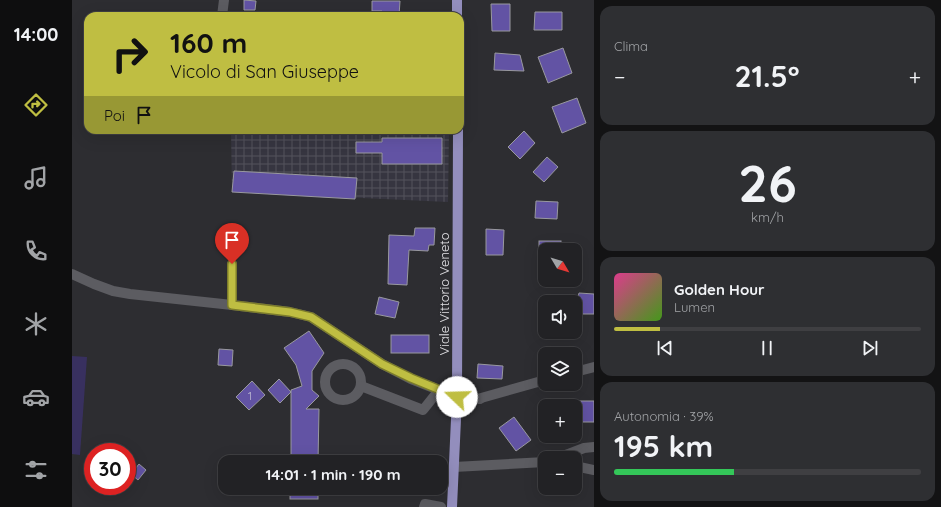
<!DOCTYPE html>
<html lang="it">
<meta charset="utf-8">
<style>
:root{--surface:#222225;--page:#2e2f32;--text:#f1f3f6;--muted:#a2a4a7;--line:#3f3f42;--accent:#bfbe42}
body{margin:0;font-family:Quicksand,sans-serif;background:var(--page);color:var(--text);height:100vh;display:flex;flex-direction:column;font-size:15px;white-space:nowrap}
*{box-sizing:border-box;margin:0}
p{font-size:13px;color:var(--muted)}
.icon{flex:none;width:22px;height:22px;fill:none;stroke:currentColor;stroke-width:2;stroke-linecap:round;stroke-linejoin:round}
.map{position:relative;flex:1;overflow:hidden}
.details{display:flex;flex-direction:column;gap:6px;padding:6px;background:#131314;width:347px}
.details>*{flex:none}
.banner{position:absolute;left:12px;top:12px;width:380px;height:122px;border-radius:12px;box-shadow:0 4px 16px #0002,0 0 0 1px var(--line);background:#bfbe42;color:#111;overflow:hidden}
.needle{width:26px;rotate:128deg}
.controls{position:absolute;left:466px;top:243px;display:grid;gap:8px}
.controls a{display:grid;place-items:center;width:44px;height:44px;border-radius:8px;background:var(--surface);box-shadow:0 4px 16px #0002,0 0 0 1px var(--line);font-size:20px}
.speed{position:absolute;left:12px;top:443px;display:flex;gap:8px;font-size:20px;font-weight:700;text-align:center}
.speed>*{display:grid;place-content:center;width:52px;height:52px;border-radius:50%;background:var(--surface);box-shadow:0 4px 16px #0002,0 0 0 1px var(--line);line-height:1}
.speed .limit{border:6px solid #d22;background:#fff;color:#111}
.pin{position:absolute;display:grid;place-items:center;width:34px;height:34px;color:#fff;margin:-41px -17px;border-radius:50% 50% 50% 0;rotate:-45deg;box-shadow:0 0 4px #0007}
.pin .icon{rotate:45deg}
.me{position:absolute;width:44px;margin:-22px;rotate:291deg;stroke-linejoin:round;filter:drop-shadow(0 0 3px #0008)}
.turn{display:flex;align-items:center;gap:14px;height:84px;padding:0 20px;font-size:18px}
.turn .icon{width:52px;height:52px;stroke-width:2.5}
.turn b{display:block;font-size:28px;line-height:34px}
.then{display:flex;align-items:center;height:38px;padding:0 20px;background:#0003;gap:8px;font-size:15px}
.big{font-size:30px;font-weight:700;line-height:1.1}
.details .card{flex:1;display:flex;flex-direction:column;justify-content:center;gap:6px;min-width:0;padding:0 14px;border-radius:12px;background:var(--page)}
.details .dial{align-items:center;gap:0}
.dial b{font-size:52px;line-height:1}
.song{display:flex;align-items:center;gap:12px}
.cover{width:48px;height:48px;border-radius:6px;background:linear-gradient(135deg,hsl(330 70% 55%),hsl(100 70% 35%))}
.played{height:4px;border-radius:2px;background:linear-gradient(90deg,var(--accent) 15%,var(--line) 15%)}
.keys{display:flex;justify-content:space-around;direction:ltr}
.heat{display:flex;justify-content:space-between;align-items:center;font-size:22px;direction:ltr}
.charge{height:6px;border-radius:3px;background:linear-gradient(90deg,#34c759 39%,var(--line) 0)}
.trip{position:absolute;left:146px;top:455px;width:230px;height:40px;border-radius:12px;background:var(--surface);box-shadow:0 4px 16px #0002,0 0 0 1px var(--line);font-weight:700;line-height:40px;text-align:center}
main{display:flex;flex:1;min-height:0}
.dock{display:flex;flex-direction:column;width:72px;justify-content:space-around;align-items:center;background:#0e0e0f;color:var(--muted)}
.dock .icon{width:28px;height:28px}
.dock .current{color:var(--accent)}
.dock b{font-size:18px;color:var(--text)}
.map>svg:first-child{display:block}
</style>
<main>
<nav class="dock">
<b>14:00</b>
<svg class="icon current" aria-label="directions" viewBox="0 0 24 24"><path d="M12 3l9 9-9 9-9-9zM9 14v-3h6M13 9l2 2-2 2"/></svg>
<svg class="icon" aria-label="music" viewBox="0 0 24 24"><path d="M9 18V5l10-2v13"/><circle cx="6" cy="18" r="3"/><circle cx="16" cy="16" r="3"/></svg>
<svg class="icon" aria-label="phone" viewBox="0 0 24 24"><path d="M5 4h4l2 5-3 2q2 4 5 5l2-3 5 2v4C11 20 4 13 5 4z"/></svg>
<svg class="icon" aria-label="climate" viewBox="0 0 24 24"><path d="M12 3v18M4 7l16 10M4 17L20 7"/></svg>
<svg class="icon" aria-label="car" viewBox="0 0 24 24"><path d="M5 17H2v-5l4-1 3-4h7l3 4 3 1v5h-3M9 17h6M6 11h13"/><circle cx="7" cy="17" r="2"/><circle cx="17" cy="17" r="2"/></svg>
<svg class="icon" aria-label="filters" viewBox="0 0 24 24"><path d="M4 7h16M4 17h16"/><circle cx="9" cy="7" r="2"/><circle cx="15" cy="17" r="2"/></svg>
</nav>
<div class="map">
<svg width="522" height="507" viewBox="0 0 522 507">
<defs>
<pattern id="industrial-grid" width="8" height="8" patternUnits="userSpaceOnUse"><rect width="8" height="8" fill="#363540"/><path d="M0 4h8M4 0v8" fill="none" stroke="#53525b"/></pattern>
</defs>
<rect width="100%" height="100%" fill="#2d2d31"/>
<polygon fill="url(#industrial-grid)" points="159,130 377,130 376,202 160,192"/>
<polygon fill="#38305f" points="0,356 15,357 8,455 0,454"/>
<g fill="#6253a4" stroke="#99999f">
<polygon points="172,0 184,1 183,10 172,10"/>
<polygon points="300,1 328,1 327,16 310,16 310,11 300,11"/>
<polygon points="419,4 438,4 438,31 420,31"/>
<polygon points="463,12 490,12 490,30 462,30"/>
<polygon points="491,48 500,73 476,83 466,57"/>
<polygon points="423,53 448,55 452,71 422,70"/>
<polygon points="505,98 514,123 490,133 480,107"/>
<polygon points="452,131 463,143 448,159 436,147"/>
<polygon points="310,138 370,138 370,164 310,164 310,153 284,153 284,142 310,142"/>
<polygon points="475,157 486,167 472,182 461,172"/>
<polygon points="162,171 285,178 283,199 160,192"/>
<polygon points="464,201 486,202 485,219 463,218"/>
<polygon points="343,228 363,228 362,245 357,245 356,251 337,250 335,285 316,284 317,235 342,236"/>
<polygon points="414,229 432,230 431,255 414,255"/>
<rect x="467" y="241" width="22" height="9"/>
<polygon points="507,293 522,294 522,314 503,314 503,297 506,297"/>
<polygon points="307,297 327,302 323,318 303,314"/>
<polygon points="237,331 252,353 240,371 240,390 247,396 234,409 247,409 246,462 219,462 219,392 208,403 196,390 207,379 219,392 219,390 230,386 224,365 212,348"/>
<rect x="319" y="335" width="38" height="18"/>
<polygon points="147,349 161,350 160,366 146,365"/>
<polygon points="406,364 431,366 430,379 405,378"/>
<polygon points="180,381 193,395 177,410 164,397"/>
<rect x="503" y="401" width="19" height="21"/>
<polygon points="442,417 459,440 444,451 427,428"/>
<polygon points="67,464 74,470 66,480 59,474"/>
<rect x="218" y="488" width="28" height="11"/>
</g>
<g fill="none" stroke-linecap="round" stroke-linejoin="round">
<g stroke="#5c5c61" stroke-width="10">
<polyline points="150,16 152,0"/>
<polyline points="160,264 160,305"/>
<polyline points="0,274 22,284 41,291 58,294 160,305 218,312 239,317 310,364 339,379 385,397 408,399"/>
<circle cx="271" cy="382" r="18"/>
<polyline points="503,372 522,367"/>
<polyline points="289,386 351,410 367,390"/>
<polyline points="402,400 473,380"/>
<polyline points="486,458 512,448 522,447"/>
<polyline points="503,466 522,470"/>
<polyline points="382,467 473,462"/>
<polyline points="352,507 353,504 369,507"/>
</g>
<g stroke="#938ebd" stroke-width="10">
<polyline points="385,0 385,16"/>
<polyline points="380,507 385,397 386,130"/>
</g>
</g>
<g fill="none" stroke-linecap="round" stroke-linejoin="round">
<g stroke="#7c7c2b" stroke-width="10">
<polyline id="route" points="160,264 160,305 218,312 239,317 310,364 339,378 385,397"/>
</g>
<use href="#route" stroke="#bfbe42" stroke-width="7"/>
</g>
<g text-anchor="middle" stroke-width="4" stroke-linejoin="round" paint-order="stroke">
<g font-size="11" fill="#c1bdd4">
<text x="178" y="400">1</text>
</g>
<g font-size="13" fill="#e1e0e4" stroke="#2d2d31">
<text transform="translate(372 294) rotate(-90)" y="5">Viale Vittorio Veneto</text>
</g>
</g>
</svg>
<div class="controls">
<a><svg class="needle" viewBox="-14 -14 28 28"><path d="M0-13l5 13h-10z" fill="#e53935"/><path d="M0 13l5-13h-10z" fill="#a2a4a7"/></svg></a>
<a><svg class="icon" aria-label="sound" viewBox="0 0 24 24"><path d="M4 9h4l5-4v14l-5-4H4zM17 9q2 3 0 6"/></svg></a>
<a><svg class="icon" aria-label="layers" viewBox="0 0 24 24"><path d="M12 4l9 5-9 5-9-5zM3 14l9 5 9-5"/></svg></a>
<a>+</a>
<a>−</a>
</div>
<div class="speed"><div class="limit">30</div></div>
<div class="pin" style="left:160px;top:264px;background:#d93025"><svg class="icon" aria-label="arrive" viewBox="0 0 24 24"><path d="M6 21V4h12l-3 4 3 4H6"/></svg></div>
<svg class="me" style="left:385px;top:397px" viewBox="-20 -20 40 40"><circle r="19" fill="#fff"/><path d="M0-13L10 11 0 6-10 11z" fill="#bfbe42"/></svg>
<div class="trip">14:01 · 1 min · 190 m</div>
<div class="banner">
<div class="turn"><svg class="icon" aria-label="right" viewBox="0 0 24 24"><path d="M7 20v-9h11M14 6l5 5-5 5"/></svg><div><b>160 m</b>Vicolo di San Giuseppe</div></div>
<div class="then">Poi<svg class="icon" aria-label="arrive" viewBox="0 0 24 24"><path d="M6 21V4h12l-3 4 3 4H6"/></svg></div>
</div>
</div>
<section class="details">
<div class="card"><p>Clima</p>
<div class="heat"><a>−</a><b class="big">21.5°</b><a>+</a></div>
</div>
<div class="card dial"><b>26</b><p>km/h</p></div>
<div class="card">
<div class="song"><i class="cover"></i><div><b>Golden Hour</b><p>Lumen</p></div></div>
<div class="played"></div>
<div class="keys"><svg class="icon" aria-label="previous" viewBox="0 0 24 24"><path d="M18 5L8 12l10 7zM5 5v14"/></svg><svg class="icon" aria-label="pause" viewBox="0 0 24 24"><path d="M8 5v14M16 5v14"/></svg><svg class="icon" aria-label="next" viewBox="0 0 24 24"><path d="M6 5l10 7-10 7zM19 5v14"/></svg></div>
</div>
<div class="card"><p>Autonomia · 39%</p><b class="big">195 km</b><div class="charge"></div></div>
</section>
</main>
